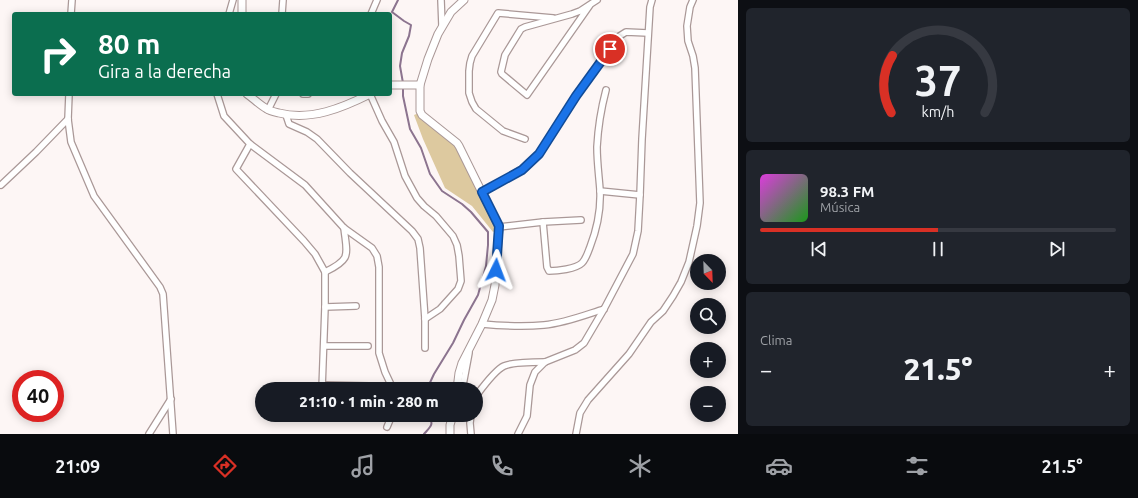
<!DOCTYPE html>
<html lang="es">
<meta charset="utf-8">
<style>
:root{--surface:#171b24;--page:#20242c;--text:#f1f3f6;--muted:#9ea1a6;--line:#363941;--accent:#d93025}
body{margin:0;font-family:Ubuntu,sans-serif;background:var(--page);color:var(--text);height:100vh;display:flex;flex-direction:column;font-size:15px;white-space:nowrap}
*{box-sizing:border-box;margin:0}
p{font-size:13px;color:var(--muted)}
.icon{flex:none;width:22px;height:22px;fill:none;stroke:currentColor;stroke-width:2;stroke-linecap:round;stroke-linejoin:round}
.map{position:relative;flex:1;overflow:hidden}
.sheet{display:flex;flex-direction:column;gap:8px;padding:8px;background:#0d0f14;width:400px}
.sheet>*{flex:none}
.guide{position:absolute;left:12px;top:12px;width:380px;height:84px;border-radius:4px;box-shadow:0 2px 10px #0003;background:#0b6e4f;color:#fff;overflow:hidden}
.needle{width:26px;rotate:157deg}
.fabs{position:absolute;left:690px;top:254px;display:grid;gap:8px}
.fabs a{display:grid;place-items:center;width:36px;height:36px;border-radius:50%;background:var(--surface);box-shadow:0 2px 10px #0003;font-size:20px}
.speed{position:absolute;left:12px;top:370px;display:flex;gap:8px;font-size:20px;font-weight:700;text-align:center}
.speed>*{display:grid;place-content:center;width:52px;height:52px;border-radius:50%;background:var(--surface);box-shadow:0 2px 10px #0003;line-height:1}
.speed .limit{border:6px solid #d22;background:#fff;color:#111}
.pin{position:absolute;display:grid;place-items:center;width:34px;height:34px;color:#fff;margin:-17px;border:2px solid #fff;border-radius:50%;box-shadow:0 1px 4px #0007}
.me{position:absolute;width:44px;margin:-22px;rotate:3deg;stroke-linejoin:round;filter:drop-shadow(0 0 3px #0008)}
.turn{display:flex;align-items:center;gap:14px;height:84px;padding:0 20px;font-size:18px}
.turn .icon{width:52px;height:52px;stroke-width:2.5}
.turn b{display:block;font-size:28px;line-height:34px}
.big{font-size:30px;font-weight:800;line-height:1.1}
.sheet .card{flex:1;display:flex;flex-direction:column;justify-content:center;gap:6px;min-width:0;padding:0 14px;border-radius:6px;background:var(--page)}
.sheet .dial{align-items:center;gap:0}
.dial svg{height:104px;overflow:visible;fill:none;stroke:var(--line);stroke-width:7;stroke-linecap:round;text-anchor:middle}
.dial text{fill:var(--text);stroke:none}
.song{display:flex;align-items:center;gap:12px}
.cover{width:48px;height:48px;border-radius:6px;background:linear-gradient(135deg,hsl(300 70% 55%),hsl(120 70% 35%))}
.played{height:4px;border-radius:2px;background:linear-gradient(90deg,var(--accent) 50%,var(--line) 50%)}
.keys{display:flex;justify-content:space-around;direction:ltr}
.heat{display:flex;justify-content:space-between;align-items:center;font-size:22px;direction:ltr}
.trip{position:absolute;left:255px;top:382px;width:228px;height:40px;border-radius:20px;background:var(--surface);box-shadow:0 2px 10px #0003;font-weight:800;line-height:40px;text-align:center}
.dock{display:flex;height:64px;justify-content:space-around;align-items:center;background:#090b0e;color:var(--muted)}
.dock .icon{width:28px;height:28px}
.dock .selected{color:var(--accent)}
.dock b{font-size:18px;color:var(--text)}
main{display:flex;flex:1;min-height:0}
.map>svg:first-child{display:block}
</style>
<main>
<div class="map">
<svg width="738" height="434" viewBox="0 0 738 434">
<rect width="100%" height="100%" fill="#fdf6f5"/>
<polygon fill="#ddc99f" points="419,113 459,147 478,186 496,230 493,232 472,206 445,188 423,139 414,115"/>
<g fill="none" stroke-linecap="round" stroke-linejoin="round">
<g stroke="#8c748f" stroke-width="2">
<polyline points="398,0 392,12 404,21 411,25 409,36 402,53 400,66 403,83"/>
<polyline points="403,87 403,96 410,129 421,148 430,174 442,191 462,204 471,212 488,232 488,245 486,266 478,295 464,320 453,343 434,374 427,389"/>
<path d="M424 434C431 426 434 425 429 415"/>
</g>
<g stroke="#aa9897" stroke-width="8">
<g id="minor">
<polyline points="441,0 442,26"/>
<polyline points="590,5 527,95 502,74 501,72 505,55 521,29 525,27 572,14 580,11 597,0"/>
<polyline points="71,14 72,0"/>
<polyline points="229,14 233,0"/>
<polyline points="282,14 283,0"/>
<polyline points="371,14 377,0"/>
<polyline points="69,94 68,119 71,142 94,196 160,287 163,294 173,434"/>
<polyline points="217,94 224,116 250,144 305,185 344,228 372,248 377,256 379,267 379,353 385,372 393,389"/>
<polyline points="303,94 308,94"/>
<polyline points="370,94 382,121 394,142 405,176 417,198 424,206 436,216 453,236 457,245 459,256 461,281 458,289 440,309 425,319"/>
<polyline points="268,110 276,94"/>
<polyline points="286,115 289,124 307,132 317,139 350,173 412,231 418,239 420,248 425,319 425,348"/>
<polyline points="525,139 503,131 476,109 472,102 469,93 469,71 470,63 472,56 498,13 553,18"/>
<polyline points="250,144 236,169 304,241 315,254 325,272 325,307 322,389"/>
<polyline points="1,185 36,152 68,119"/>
<polyline points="600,191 640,195"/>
<polyline points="483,192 526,167 539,154 576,96 618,37 626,32 648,33"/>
<path d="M543 222 547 267 549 271C557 271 576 269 582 263 586 259 588 252 590 247 597 229 601 210 600 190 599 176 597 162 597 147 598 128 601 109 606 90"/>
<polyline points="499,227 543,222 581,220"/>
<path d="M325 272C352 259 347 255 344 228"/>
<polyline points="325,307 356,306"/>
<path d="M482 324C503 326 524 327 544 325 565 323 585 315 604 309"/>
<polyline points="324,346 368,346"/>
<polyline points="323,385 369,386"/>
<polyline points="464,389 463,385 469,353"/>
<path d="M476 396C482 388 495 370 504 366 513 362 535 362 545 362"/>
<polyline points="471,415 470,423 471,434"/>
<polyline points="387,427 392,415"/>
<polyline points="149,434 171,399"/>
<polyline points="518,434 527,416 530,385 535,372 545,362 575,350 584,343 604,309 633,254 638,231 640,195 642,139 650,7 652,0"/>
<polyline points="576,434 580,413 588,400 629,354 651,322 663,311 673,296 681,282 689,262 697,226 700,203 695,68 693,56 688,41 687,26 690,7 693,0"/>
</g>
</g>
<g stroke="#aa9897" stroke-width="9">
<g id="tertiary">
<polyline points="242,14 242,0"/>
<polyline points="390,85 420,85"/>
<path d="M247 94C254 99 260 105 267 109 270 111 275 112 279 113 311 121 342 108 370 94"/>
<polyline points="457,389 459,373 462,363 482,324 492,300 495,285 499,227 459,146 457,143 422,115 420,111 420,85 428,59 438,34 451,12 464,0"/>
<polyline points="450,434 450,425 453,415"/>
</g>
</g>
<use href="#minor" stroke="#fff" stroke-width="5.5"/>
<use href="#tertiary" stroke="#fff" stroke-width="7"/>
</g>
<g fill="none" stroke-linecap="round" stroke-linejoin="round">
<g stroke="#114b97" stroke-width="10">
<polyline id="route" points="496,270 499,226 482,192 522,170 539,154 576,96 610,49"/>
</g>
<use href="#route" stroke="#1a73e8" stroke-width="7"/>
</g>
</svg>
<div class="fabs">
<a><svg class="needle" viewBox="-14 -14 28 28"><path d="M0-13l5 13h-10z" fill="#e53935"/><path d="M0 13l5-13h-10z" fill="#9ea1a6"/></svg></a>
<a><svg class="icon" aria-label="search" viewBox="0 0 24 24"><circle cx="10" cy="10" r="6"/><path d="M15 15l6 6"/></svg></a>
<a>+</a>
<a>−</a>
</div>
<div class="speed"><div class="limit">40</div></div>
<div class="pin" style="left:610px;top:49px;background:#d93025"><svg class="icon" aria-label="arrive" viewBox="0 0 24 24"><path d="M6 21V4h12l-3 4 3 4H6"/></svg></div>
<svg class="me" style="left:496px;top:270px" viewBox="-20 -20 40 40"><path d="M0-17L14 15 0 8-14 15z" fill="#1a73e8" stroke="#fff" stroke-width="4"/></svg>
<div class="trip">21:10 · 1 min · 280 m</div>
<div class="guide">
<div class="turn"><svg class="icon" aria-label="right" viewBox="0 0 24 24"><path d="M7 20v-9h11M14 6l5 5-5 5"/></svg><div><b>80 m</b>Gira a la derecha</div></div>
</div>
</div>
<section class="sheet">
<div class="card dial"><svg viewBox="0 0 100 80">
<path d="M14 69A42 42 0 1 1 86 69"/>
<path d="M14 69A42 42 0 0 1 15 25" stroke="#d93025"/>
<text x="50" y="56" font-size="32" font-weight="700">37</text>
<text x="50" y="72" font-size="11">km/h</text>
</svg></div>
<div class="card">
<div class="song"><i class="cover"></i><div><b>98.3 FM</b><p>Música</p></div></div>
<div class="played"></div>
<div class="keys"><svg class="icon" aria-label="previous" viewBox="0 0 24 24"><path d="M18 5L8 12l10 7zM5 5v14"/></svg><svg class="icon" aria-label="pause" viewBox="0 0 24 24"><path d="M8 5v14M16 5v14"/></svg><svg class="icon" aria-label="next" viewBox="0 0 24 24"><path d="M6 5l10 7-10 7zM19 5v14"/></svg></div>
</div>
<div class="card"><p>Clima</p>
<div class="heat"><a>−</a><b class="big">21.5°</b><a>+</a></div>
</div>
</section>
</main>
<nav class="dock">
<b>21:09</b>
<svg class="icon selected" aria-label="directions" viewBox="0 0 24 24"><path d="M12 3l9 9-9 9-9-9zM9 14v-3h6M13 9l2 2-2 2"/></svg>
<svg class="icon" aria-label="music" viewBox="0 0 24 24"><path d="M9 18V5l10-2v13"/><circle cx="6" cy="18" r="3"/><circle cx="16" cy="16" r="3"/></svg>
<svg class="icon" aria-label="phone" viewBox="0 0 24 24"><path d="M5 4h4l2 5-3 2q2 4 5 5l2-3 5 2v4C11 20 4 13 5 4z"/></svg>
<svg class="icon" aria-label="climate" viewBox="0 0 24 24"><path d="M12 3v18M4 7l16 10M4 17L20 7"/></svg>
<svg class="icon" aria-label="car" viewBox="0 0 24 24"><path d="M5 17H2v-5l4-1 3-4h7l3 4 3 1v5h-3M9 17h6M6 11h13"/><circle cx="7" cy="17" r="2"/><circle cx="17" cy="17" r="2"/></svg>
<svg class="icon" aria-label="filters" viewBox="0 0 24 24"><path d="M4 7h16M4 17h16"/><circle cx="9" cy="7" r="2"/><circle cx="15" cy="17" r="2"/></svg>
<b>21.5°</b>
</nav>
